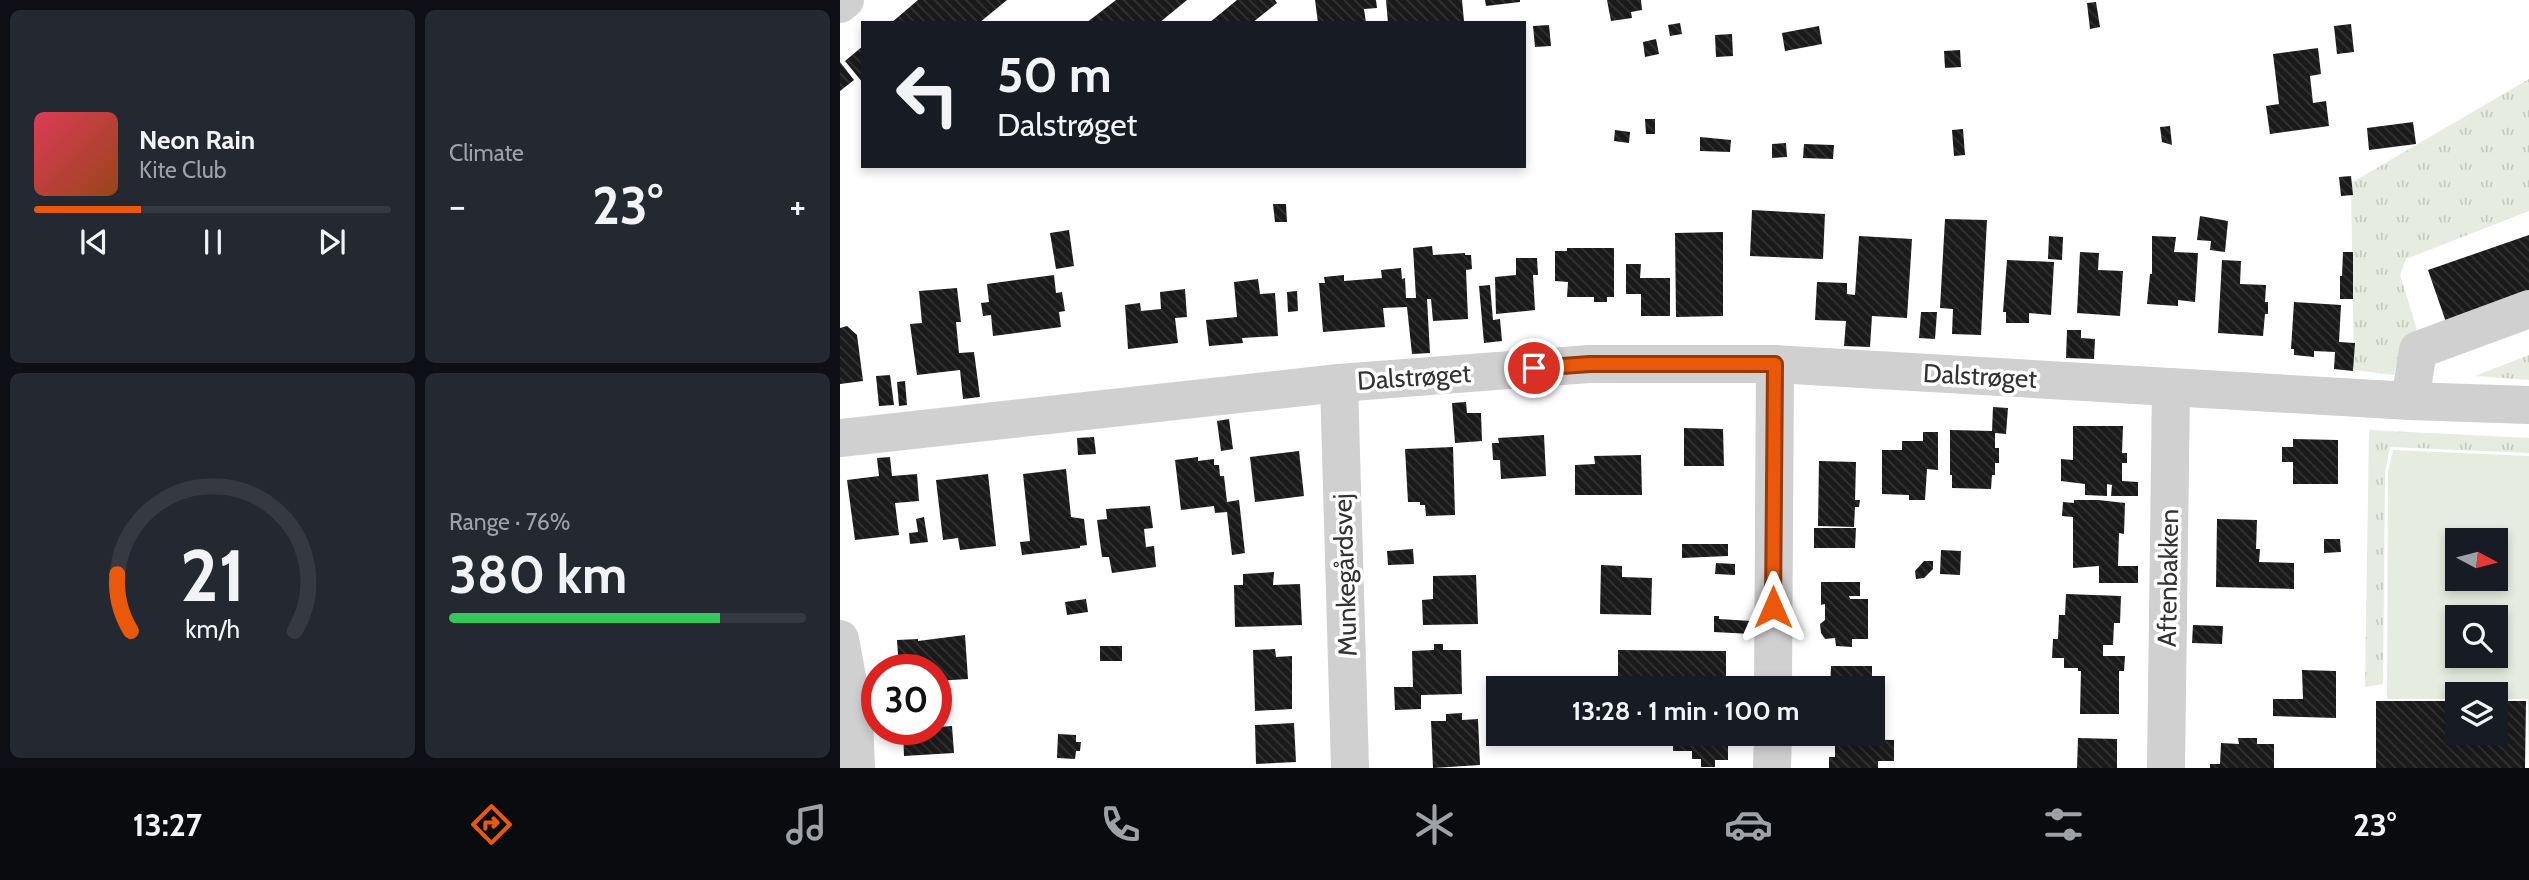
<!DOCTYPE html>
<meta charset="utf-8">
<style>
:root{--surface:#171b24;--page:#242831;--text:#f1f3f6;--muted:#9ea1a6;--line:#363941;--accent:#ea580c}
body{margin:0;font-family:Cabin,sans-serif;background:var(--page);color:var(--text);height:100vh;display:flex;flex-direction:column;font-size:26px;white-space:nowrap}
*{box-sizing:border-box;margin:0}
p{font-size:23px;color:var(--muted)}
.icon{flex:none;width:38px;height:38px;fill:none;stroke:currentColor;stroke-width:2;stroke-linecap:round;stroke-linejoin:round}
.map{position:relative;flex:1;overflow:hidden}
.drawer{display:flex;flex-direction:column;gap:10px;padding:10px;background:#0d0f14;width:840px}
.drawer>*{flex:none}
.hud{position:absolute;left:21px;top:21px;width:665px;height:147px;border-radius:0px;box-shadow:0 4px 10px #0003;background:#171b24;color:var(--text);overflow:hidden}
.needle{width:46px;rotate:97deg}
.tools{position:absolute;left:1605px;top:528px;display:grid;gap:14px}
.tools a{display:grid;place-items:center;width:63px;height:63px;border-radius:0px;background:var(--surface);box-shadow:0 4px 10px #0003;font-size:35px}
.speed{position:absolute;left:21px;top:654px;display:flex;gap:14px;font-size:35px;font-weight:700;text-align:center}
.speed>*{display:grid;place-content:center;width:91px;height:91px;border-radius:50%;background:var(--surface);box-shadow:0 4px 10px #0003;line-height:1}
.speed .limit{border:10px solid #d22;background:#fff;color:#111}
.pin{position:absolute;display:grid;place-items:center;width:60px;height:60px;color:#fff;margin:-30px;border:4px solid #fff;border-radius:50%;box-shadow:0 2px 7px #0007}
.me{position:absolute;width:77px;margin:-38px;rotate:0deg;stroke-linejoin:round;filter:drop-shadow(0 0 5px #0008)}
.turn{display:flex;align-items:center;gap:24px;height:147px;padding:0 21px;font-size:32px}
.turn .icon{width:91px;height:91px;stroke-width:2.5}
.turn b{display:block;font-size:49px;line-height:60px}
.big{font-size:52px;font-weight:700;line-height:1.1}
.drawer .card{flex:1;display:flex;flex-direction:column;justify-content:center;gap:10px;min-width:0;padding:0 24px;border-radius:10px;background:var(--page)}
.drawer .dial{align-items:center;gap:0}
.dial svg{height:182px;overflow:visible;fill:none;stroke:var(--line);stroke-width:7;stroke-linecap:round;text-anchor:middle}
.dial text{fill:var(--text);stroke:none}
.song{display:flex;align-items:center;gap:21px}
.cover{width:84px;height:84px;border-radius:10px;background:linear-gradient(135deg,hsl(350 70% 55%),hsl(20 70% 35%))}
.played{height:7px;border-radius:4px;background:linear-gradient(90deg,var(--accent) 30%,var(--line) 30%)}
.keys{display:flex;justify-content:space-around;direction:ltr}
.heat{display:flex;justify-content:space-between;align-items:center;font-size:38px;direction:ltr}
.charge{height:10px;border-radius:5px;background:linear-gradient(90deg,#34c759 76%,var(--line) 0)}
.drawer .tiles{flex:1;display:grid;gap:10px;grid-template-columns:repeat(2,1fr)}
.trip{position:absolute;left:646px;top:676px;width:399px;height:70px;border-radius:0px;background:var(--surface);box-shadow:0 4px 10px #0003;font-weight:700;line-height:70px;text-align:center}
.tabs{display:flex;height:112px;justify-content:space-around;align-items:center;background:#090b0e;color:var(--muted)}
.tabs .icon{width:49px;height:49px}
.tabs .active{color:var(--accent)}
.tabs b{font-size:32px;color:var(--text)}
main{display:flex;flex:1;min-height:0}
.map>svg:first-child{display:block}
</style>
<main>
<section class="drawer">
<div class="tiles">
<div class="card">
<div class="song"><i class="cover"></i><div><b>Neon Rain</b><p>Kite Club</p></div></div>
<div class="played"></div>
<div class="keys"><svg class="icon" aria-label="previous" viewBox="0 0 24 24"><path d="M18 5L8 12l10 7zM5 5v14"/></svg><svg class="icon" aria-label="pause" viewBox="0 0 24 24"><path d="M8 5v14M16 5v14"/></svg><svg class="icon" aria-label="next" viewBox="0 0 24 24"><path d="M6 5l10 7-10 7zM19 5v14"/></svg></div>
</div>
<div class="card"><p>Climate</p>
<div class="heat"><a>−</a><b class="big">23°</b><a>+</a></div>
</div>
<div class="card dial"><svg viewBox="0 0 100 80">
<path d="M14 69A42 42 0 1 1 86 69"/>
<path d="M14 69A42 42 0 0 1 8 44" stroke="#ea580c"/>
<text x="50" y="56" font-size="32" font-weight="700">21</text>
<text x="50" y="72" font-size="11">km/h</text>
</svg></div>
<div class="card"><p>Range · 76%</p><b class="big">380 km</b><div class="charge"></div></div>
</div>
</section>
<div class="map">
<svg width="1689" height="768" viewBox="0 0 1689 768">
<defs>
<pattern id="grass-tufts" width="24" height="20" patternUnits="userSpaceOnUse" patternTransform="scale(1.75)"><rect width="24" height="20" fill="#e6ecdf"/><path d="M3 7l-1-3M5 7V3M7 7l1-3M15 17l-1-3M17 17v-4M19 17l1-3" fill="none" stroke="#c6cbc0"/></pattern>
<pattern id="building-back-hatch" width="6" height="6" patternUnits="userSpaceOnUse" patternTransform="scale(1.75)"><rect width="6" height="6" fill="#1a1a1a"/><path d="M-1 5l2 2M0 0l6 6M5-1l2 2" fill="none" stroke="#333"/></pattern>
</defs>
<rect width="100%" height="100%" fill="#fff"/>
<g fill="url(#grass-tufts)">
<path d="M1689 79V211L1566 259 1560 275 1578 333C1562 345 1558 356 1554 375L1514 370 1511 183Z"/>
<polygon points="1689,355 1689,380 1635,376"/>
<polygon points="1529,430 1689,438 1689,453 1550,447 1545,473 1543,684 1525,687"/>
</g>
<path fill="#e6ecdf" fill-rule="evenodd" d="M1553 450 1689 456V768L1688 699H1656V695H1617V699H1547L1548 471ZM1617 541H1656V579H1617ZM1617 618H1656V656H1617Z"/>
<g fill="url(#building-back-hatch)">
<polygon points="78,0 167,0 139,23 51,23"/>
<polygon points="276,0 347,0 319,23 246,23"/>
<polygon points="397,0 435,0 437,3 412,23 369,23"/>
<polygon points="475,0 536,0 537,8 524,9 526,23 478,23"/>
<polygon points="546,0 622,0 624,21 548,23"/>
<polygon points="645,0 680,0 680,2 646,6"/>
<polygon points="767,0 801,0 802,10 791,12 792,18 771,21"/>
<polygon points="1256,2 1260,27 1250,29 1247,3"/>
<polygon points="840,23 842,34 830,36 828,25"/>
<polygon points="1511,24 1514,52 1497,54 1494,26"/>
<polygon points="709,25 711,46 695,47 693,26"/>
<polygon points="979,26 982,44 945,51 942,33"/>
<polygon points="892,34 893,56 876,57 875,35"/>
<polygon points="816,39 819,54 805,57 803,42"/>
<polygon points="23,46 23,83 5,61"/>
<polygon points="1478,48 1481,74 1470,76 1473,103 1486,101 1489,126 1430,134 1426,106 1439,104 1433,54"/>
<polygon points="1120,50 1121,67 1105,68 1104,51"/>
<polygon points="0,62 14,80 0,91"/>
<polygon points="805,119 815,119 815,134 806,134"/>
<polygon points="1573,122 1576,144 1529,150 1527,128"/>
<polygon points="1330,126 1332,145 1322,142 1320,127"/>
<polygon points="1123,129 1125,155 1114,156 1112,130"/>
<polygon points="775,130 790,132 789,143 774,141"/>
<polygon points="860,137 891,140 890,152 860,151"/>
<polygon points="946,143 947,157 932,158 932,144"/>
<polygon points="964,144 994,145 993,159 963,158"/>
<polygon points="1511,176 1513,195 1501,196 1499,177"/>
<polygon points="433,204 446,204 447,222 435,222"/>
<polygon points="912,210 985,214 983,259 910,256"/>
<polygon points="1360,216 1388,221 1385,252 1370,250 1371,241 1357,240"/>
<polygon points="1105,219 1147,220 1141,335 1112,334 1113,309 1100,308"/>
<polygon points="229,230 234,266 216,269 210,233"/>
<polygon points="883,232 883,316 836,317 835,233"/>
<polygon points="1689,235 1689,296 1607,325 1588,270"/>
<polygon points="1019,236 1072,239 1067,318 1032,316 1030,347 1004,346 1006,321 975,320 977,282 1007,283 1007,294 1015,295"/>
<polygon points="1209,236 1223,237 1222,260 1208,259"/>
<polygon points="1312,236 1336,237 1334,252 1358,253 1355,302 1338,300 1338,306 1307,304 1310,274 1312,274"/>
<polygon points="592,246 593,255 625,253 625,255 631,255 632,269 626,270 628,319 593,321 591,299 587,299 590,353 572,354 567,307 543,308 545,327 483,332 479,283 485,283 484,277 504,275 504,281 542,278 541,270 561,268 562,279 565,278 566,298 576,298 573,248"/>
<polygon points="727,248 774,248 774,297 767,297 767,302 754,302 754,297 727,297 728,282 715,281 715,251 727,251"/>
<polygon points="1240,252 1259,253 1258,270 1283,271 1280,316 1237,313"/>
<polygon points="1503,252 1513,252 1513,299 1500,299 1500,276 1502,276"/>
<polygon points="676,258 697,258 698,275 693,275 695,310 656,314 655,277 676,275"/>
<polygon points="1167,260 1214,262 1211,315 1189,313 1189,323 1166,323 1166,312 1163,312"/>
<polygon points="1382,260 1401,261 1400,284 1426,285 1425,302 1428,302 1428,314 1425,314 1423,336 1378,333"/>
<polygon points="786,264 801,264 800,278 830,278 830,316 801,316 801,294 786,294"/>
<polygon points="214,275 216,293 222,292 225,311 219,312 221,327 153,336 151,315 143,316 141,303 149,302 147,284"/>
<polygon points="418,279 420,294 435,293 438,336 402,338 403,343 369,346 366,320 397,317 394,282"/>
<polygon points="650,285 653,320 660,319 662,341 644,343 639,286"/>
<polygon points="117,288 121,322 116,322 119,353 134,352 140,397 123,399 120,370 77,375 70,324 82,323 79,291"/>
<polygon points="345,289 347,317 335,318 338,343 288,349 285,305 300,303 301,311 321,309 320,292"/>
<polygon points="457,291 458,311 448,312 447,292"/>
<polygon points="1454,302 1501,305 1499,342 1515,343 1513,371 1494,369 1495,352 1474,351 1474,357 1454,355 1454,349 1451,349"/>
<polygon points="1081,312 1097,312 1095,339 1079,338"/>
<polygon points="7,326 17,335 23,381 0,384 0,328"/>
<polygon points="1227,330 1241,330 1241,338 1255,339 1254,359 1226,358"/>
<polygon points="50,375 54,405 39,406 36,376"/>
<polygon points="65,381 67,405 59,406 57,382"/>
<polygon points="626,402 627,413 641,413 642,441 615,443 612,403"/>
<polygon points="1153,407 1168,408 1166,434 1155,433 1155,448 1159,448 1159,463 1155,463 1155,475 1152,475 1151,489 1112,488 1112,475 1110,475 1110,430 1152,431"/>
<polygon points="389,419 393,449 381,451 377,421"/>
<polygon points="1233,426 1283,426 1282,453 1287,453 1287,463 1282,463 1282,481 1298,482 1298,496 1271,496 1272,485 1267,484 1267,496 1245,495 1245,484 1221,481 1221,459 1233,460"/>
<polygon points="844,428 883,429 884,466 844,466"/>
<polygon points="1083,432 1098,432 1098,470 1087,469 1085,500 1069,500 1069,495 1042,494 1042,450 1062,450 1062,441 1083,441"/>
<polygon points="704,435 706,476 661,479 660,460 653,460 652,443 659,443 658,438"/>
<polygon points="254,437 256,454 238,455 237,438"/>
<polygon points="1453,439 1498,440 1498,484 1453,484 1453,462 1442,462 1442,447 1453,447"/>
<polygon points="613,447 615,515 586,516 585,505 580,505 580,502 568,502 565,449"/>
<polygon points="459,451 464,496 415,502 410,457"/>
<polygon points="801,455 802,495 735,495 735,465 755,464 754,456"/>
<polygon points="50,457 52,476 77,474 79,501 55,503 59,535 15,540 7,480 39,476 37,458"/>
<polygon points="358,457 358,461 374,459 374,465 379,465 380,476 384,476 387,502 399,500 405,553 392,555 387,512 375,513 374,506 341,510 335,460"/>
<polygon points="979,461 1016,462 1015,500 1020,500 1019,507 1015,507 1014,527 978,526"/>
<polygon points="226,469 231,517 244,519 247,545 240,546 240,548 182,555 180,542 190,541 183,474"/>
<polygon points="148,474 156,546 120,550 118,538 103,540 96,480"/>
<polygon points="1234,500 1258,500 1285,503 1284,534 1279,533 1278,566 1298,566 1298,583 1259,583 1259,566 1233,568 1233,517 1222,516 1223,502 1234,503"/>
<polygon points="310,506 313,528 304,529 306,547 314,546 316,567 272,573 269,557 262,557 257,520 267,519 266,509"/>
<polygon points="84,517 88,542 70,544 69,533 78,532 76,519"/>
<polygon points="1377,519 1417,520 1416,549 1420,549 1419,562 1454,563 1454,589 1376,587"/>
<polygon points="974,528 1016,528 1015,548 974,548"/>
<polygon points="1484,539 1500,539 1501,552 1484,553"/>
<polygon points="842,544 888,544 888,556 842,558"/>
<polygon points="573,549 574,564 548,565 547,551"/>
<polygon points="1101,550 1121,551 1120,575 1100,574"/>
<polygon points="1084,561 1093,561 1093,569 1084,578 1076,579 1075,571"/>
<polygon points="876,563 895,564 895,575 875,574"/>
<polygon points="761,565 782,566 782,577 812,578 811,615 760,614"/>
<polygon points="434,572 433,585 460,584 462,625 395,627 394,585 403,585 403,574"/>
<polygon points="636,575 638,624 583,625 582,600 593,599 593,576"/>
<polygon points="981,582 1020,582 1020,596 1009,596 1010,599 1028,599 1028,639 1012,639 1012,647 996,646 995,638 985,639 981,633 980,624 985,620 985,604 981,605"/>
<polygon points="1226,594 1281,596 1280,623 1274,623 1273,645 1263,645 1263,656 1285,656 1284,671 1279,671 1279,714 1240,714 1241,671 1238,671 1238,668 1224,668 1224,658 1212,658 1213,639 1218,639 1219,615 1225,615"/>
<polygon points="246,599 248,612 227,615 225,602"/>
<polygon points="874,616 879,616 879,619 911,621 911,634 874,632"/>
<polygon points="1353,625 1383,626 1382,644 1352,643"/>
<polygon points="125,635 128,679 96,681 96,670 59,670 57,640 78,639 78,641"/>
<polygon points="594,644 603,644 603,650 621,650 622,694 581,695 581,709 555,710 554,687 573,687 572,651 594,650"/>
<rect x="260" y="646" width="22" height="15"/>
<polygon points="435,649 436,657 452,656 452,709 415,711 413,650"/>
<polygon points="778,650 886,651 886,688 778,688"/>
<polygon points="991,666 1032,666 1032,688 990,688"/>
<polygon points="1462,670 1496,671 1496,718 1433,716 1433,699 1463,699"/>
<polygon points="1536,701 1617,701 1617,733 1656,733 1656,701 1686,701 1685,768 1536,768"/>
<polygon points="622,713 622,720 638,719 640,765 593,768 591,721 606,721 606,714"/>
<polygon points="454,723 456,762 416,764 415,725"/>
<polygon points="112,726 114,753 64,756 63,730 96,730 96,727"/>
<polygon points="828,733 888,733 888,760 875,760 875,767 861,767 861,759 852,759 852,751 833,751 833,741 828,741"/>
<rect x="963" y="733" width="22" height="8"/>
<polygon points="218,734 236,735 236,742 241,742 240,751 236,751 235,759 217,758"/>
<polygon points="1238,738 1277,739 1277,768 1237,768"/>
<polygon points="1398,738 1417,738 1417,744 1434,744 1434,768 1370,768 1370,764 1380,764 1381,743 1399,744"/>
<polygon points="995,739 1054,740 1054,761 1038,761 1038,768 989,768 989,757 995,757"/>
</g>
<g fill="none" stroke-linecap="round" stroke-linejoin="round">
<g stroke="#d0d0d0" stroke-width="38">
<polyline points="0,4 5,0"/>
<polyline points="499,383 510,768"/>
<polyline points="1570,401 1578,350 1689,309"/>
<polyline points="0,438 499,383 749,364 935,364 1570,401 1689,405"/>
<polyline points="0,639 14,715 16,768"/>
<polyline points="933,688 935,364"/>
<polyline points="932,768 933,733"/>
<polyline points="1326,768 1331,387"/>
</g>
</g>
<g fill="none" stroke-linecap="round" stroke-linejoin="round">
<g stroke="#983908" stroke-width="18">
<polyline id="route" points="694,368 750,364 935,364 933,607"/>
</g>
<use href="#route" stroke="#ea580c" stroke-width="12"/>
</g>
<g text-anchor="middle" stroke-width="7" stroke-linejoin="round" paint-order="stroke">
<g font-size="26" fill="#333" stroke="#fff">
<text transform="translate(1140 376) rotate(3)" y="9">Dalstrøget</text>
<text transform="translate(574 377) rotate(-4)" y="9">Dalstrøget</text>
<text transform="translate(505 575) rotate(-92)" y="9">Munkegårdsvej</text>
<text transform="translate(1328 578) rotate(-89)" y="9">Aftenbakken</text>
</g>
</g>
</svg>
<div class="tools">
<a><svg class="needle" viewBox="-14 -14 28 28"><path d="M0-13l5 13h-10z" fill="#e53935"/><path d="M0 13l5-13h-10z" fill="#9ea1a6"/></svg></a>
<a><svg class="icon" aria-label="search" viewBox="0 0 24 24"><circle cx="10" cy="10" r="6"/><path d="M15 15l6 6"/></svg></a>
<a><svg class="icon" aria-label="layers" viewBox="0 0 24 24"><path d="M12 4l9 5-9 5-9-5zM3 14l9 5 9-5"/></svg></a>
</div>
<div class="speed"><div class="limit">30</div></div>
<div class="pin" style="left:694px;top:368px;background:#d93025"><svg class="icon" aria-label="arrive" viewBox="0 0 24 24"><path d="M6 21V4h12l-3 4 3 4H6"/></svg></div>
<svg class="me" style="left:933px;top:607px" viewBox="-20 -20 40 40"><path d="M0-17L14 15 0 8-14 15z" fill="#ea580c" stroke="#fff" stroke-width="4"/></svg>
<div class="trip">13:28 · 1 min · 100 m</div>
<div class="hud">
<div class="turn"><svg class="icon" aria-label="left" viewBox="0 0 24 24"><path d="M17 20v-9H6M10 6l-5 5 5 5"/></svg><div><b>50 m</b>Dalstrøget</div></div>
</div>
</div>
</main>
<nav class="tabs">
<b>13:27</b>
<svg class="icon active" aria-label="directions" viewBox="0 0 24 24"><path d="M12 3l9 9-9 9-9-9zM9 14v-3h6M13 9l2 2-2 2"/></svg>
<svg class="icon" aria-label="music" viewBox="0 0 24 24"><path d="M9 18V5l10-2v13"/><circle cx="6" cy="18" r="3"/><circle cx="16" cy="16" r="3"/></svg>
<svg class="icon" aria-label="phone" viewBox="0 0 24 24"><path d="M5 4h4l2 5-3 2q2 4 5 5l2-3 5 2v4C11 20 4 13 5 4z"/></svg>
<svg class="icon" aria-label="climate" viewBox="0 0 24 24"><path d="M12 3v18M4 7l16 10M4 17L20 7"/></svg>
<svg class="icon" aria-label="car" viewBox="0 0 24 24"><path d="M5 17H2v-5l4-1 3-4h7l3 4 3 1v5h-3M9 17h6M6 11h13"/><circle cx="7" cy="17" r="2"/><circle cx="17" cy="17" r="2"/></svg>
<svg class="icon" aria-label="filters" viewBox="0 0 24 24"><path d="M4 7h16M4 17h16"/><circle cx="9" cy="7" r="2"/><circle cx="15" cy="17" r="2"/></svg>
<b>23°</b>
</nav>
